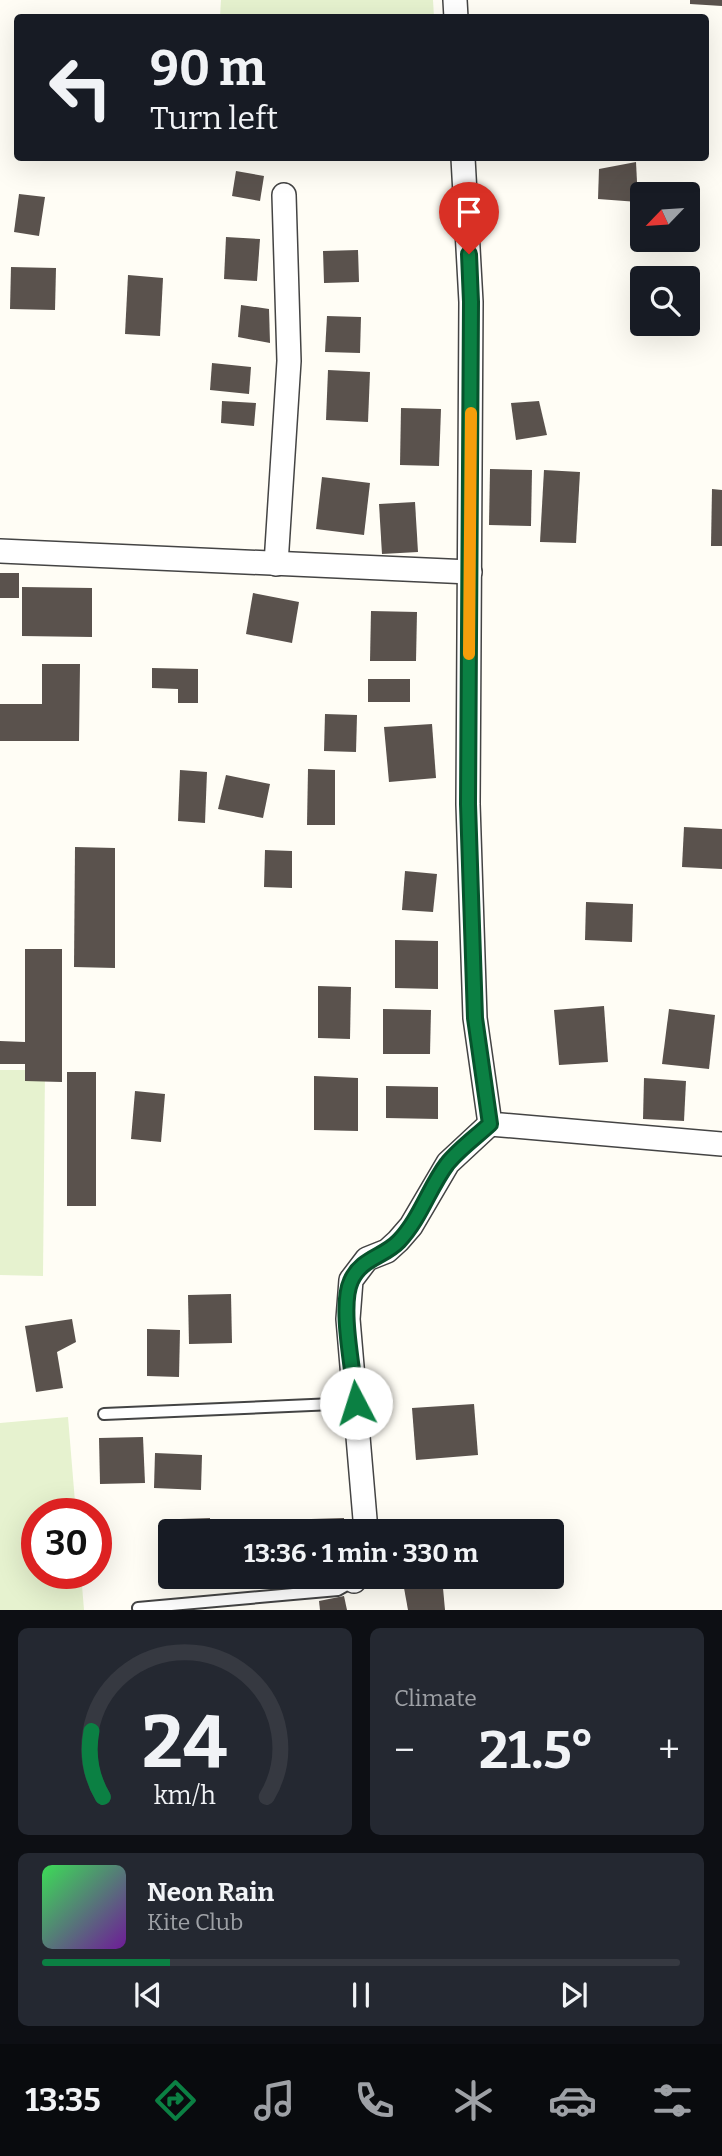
<!DOCTYPE html>
<meta charset="utf-8">
<style>
:root{--surface:#171b24;--page:#242831;--text:#f1f3f6;--muted:#9ea1a6;--line:#363941;--accent:#0b8043}
body{margin:0;font-family:Bitter,serif;background:var(--page);color:var(--text);height:100vh;display:flex;flex-direction:column;font-size:26px;white-space:nowrap}
*{box-sizing:border-box;margin:0}
p{font-size:23px;color:var(--muted)}
.icon{flex:none;width:38px;height:38px;fill:none;stroke:currentColor;stroke-width:2;stroke-linecap:round;stroke-linejoin:round}
.map{position:relative;height:1610px;overflow:hidden}
.side{display:flex;flex-direction:column;gap:18px;padding:18px;background:#0d0f14;flex:1}
.side>*{flex:none}
.banner{position:absolute;left:14px;top:14px;width:695px;height:147px;border-radius:7px;box-shadow:0 7px 28px #0002;background:#171b24;color:var(--text);overflow:hidden}
.needle{width:46px;rotate:245deg}
.controls{position:absolute;left:630px;top:182px;display:grid;gap:14px}
.controls a{display:grid;place-items:center;width:70px;height:70px;border-radius:7px;background:var(--surface);box-shadow:0 7px 28px #0002;font-size:35px}
.speed{position:absolute;left:21px;top:1498px;display:flex;gap:14px;font-size:35px;font-weight:700;text-align:center}
.speed>*{display:grid;place-content:center;width:91px;height:91px;border-radius:50%;background:var(--surface);box-shadow:0 7px 28px #0002;line-height:1}
.speed .limit{border:10px solid #d22;background:#fff;color:#111}
.pin{position:absolute;display:grid;place-items:center;width:60px;height:60px;color:#fff;margin:-72px -30px;border-radius:50% 50% 50% 0;rotate:-45deg;box-shadow:0 0 7px #0007}
.pin .icon{rotate:45deg}
.me{position:absolute;width:77px;margin:-38px;rotate:355deg;stroke-linejoin:round;filter:drop-shadow(0 0 5px #0008)}
.turn{display:flex;align-items:center;gap:24px;height:147px;padding:0 21px;font-size:32px}
.turn .icon{width:91px;height:91px;stroke-width:2.5}
.turn b{display:block;font-size:49px;line-height:60px}
.big{font-size:52px;font-weight:700;line-height:1.1}
.side .card{flex:1;display:flex;flex-direction:column;justify-content:center;gap:10px;min-width:0;padding:0 24px;border-radius:10px;background:var(--page)}
.side .dial{align-items:center;gap:0}
.dial svg{height:182px;overflow:visible;fill:none;stroke:var(--line);stroke-width:7;stroke-linecap:round;text-anchor:middle}
.dial text{fill:var(--text);stroke:none}
.song{display:flex;align-items:center;gap:21px}
.cover{width:84px;height:84px;border-radius:10px;background:linear-gradient(135deg,hsl(130 70% 55%),hsl(280 70% 35%))}
.played{height:7px;border-radius:4px;background:linear-gradient(90deg,var(--accent) 20%,var(--line) 20%)}
.keys{display:flex;justify-content:space-around;direction:ltr}
.heat{display:flex;justify-content:space-between;align-items:center;font-size:38px;direction:ltr}
.side .tiles{flex:1;display:grid;gap:18px;grid-template-columns:1fr 1fr}
.card:last-child{grid-column:span 2}
.trip{position:absolute;left:158px;top:1519px;width:406px;height:70px;border-radius:7px;background:var(--surface);box-shadow:0 7px 28px #0002;font-weight:700;line-height:70px;text-align:center}
.tab-bar{display:flex;height:112px;justify-content:space-around;align-items:center;background:#090b0e;color:var(--muted)}
.tab-bar .icon{width:49px;height:49px}
.tab-bar .selected{color:var(--accent)}
.tab-bar b{font-size:32px;color:var(--text)}
.map>svg:first-child{display:block}
</style>
<div class="map">
<svg width="722" height="1610" viewBox="0 0 722 1610">
<rect width="100%" height="100%" fill="#fffdf5"/>
<g fill="#e6f2cf">
<polygon points="221,0 433,0 434,17 220,17"/>
<polygon points="0,1070 45,1070 43,1276 0,1275"/>
<polygon points="68,1417 76,1514 37,1514 37,1573 81,1573 84,1610 0,1610 0,1423"/>
</g>
<g fill="#5a524d">
<polygon points="690,0 722,0 722,6 690,4"/>
<polygon points="636,162 638,202 598,199 599,169"/>
<polygon points="236,171 264,176 260,201 232,196"/>
<polygon points="19,194 45,197 39,236 14,232"/>
<polygon points="226,237 260,239 257,281 224,279"/>
<polygon points="358,250 359,282 324,283 323,251"/>
<polygon points="11,267 56,268 55,310 10,309"/>
<polygon points="128,275 163,278 160,336 125,334"/>
<polygon points="241,305 269,309 270,343 238,337"/>
<polygon points="327,316 361,317 360,353 325,352"/>
<polygon points="212,363 251,367 249,394 210,390"/>
<polygon points="328,370 370,372 368,422 326,420"/>
<polygon points="222,401 256,403 254,426 221,423"/>
<polygon points="539,401 547,435 516,440 511,403"/>
<polygon points="401,408 441,409 439,466 400,465"/>
<polygon points="490,469 532,470 531,526 489,525"/>
<polygon points="544,470 580,472 576,543 540,542"/>
<polygon points="322,477 370,483 364,535 316,529"/>
<polygon points="712,489 722,490 722,546 711,546"/>
<polygon points="415,502 418,552 382,554 379,504"/>
<rect x="0" y="573" width="19" height="25"/>
<polygon points="22,587 92,588 92,637 22,636"/>
<polygon points="253,593 299,602 292,643 246,634"/>
<polygon points="371,611 417,612 416,661 370,661"/>
<polygon points="42,664 80,664 79,741 0,741 0,704 42,704"/>
<polygon points="152,668 198,669 198,703 178,703 178,689 152,688"/>
<rect x="368" y="679" width="42" height="23"/>
<polygon points="325,714 357,715 356,752 324,751"/>
<polygon points="432,724 436,778 389,782 384,727"/>
<polygon points="308,769 335,770 335,825 307,825"/>
<polygon points="180,770 207,772 205,823 178,821"/>
<polygon points="226,775 270,784 263,818 218,809"/>
<polygon points="684,827 722,829 722,869 682,867"/>
<polygon points="75,847 115,848 115,968 74,967"/>
<polygon points="265,850 292,851 292,888 264,887"/>
<polygon points="405,871 437,874 433,912 402,910"/>
<polygon points="586,902 633,904 632,942 585,940"/>
<polygon points="395,940 438,941 438,989 395,988"/>
<polygon points="25,949 62,949 62,1082 25,1081 25,1064 0,1064 0,1041 25,1042"/>
<polygon points="318,986 351,987 350,1039 318,1038"/>
<polygon points="604,1006 608,1062 559,1065 554,1010"/>
<polygon points="383,1009 431,1010 430,1054 383,1054"/>
<polygon points="669,1009 715,1015 709,1069 662,1064"/>
<rect x="67" y="1072" width="29" height="134"/>
<polygon points="314,1076 358,1078 358,1131 314,1130"/>
<polygon points="644,1078 686,1081 684,1121 643,1119"/>
<polygon points="386,1086 438,1087 438,1119 386,1118"/>
<polygon points="135,1091 165,1094 161,1142 131,1139"/>
<polygon points="231,1294 232,1343 189,1344 188,1295"/>
<polygon points="72,1319 76,1342 57,1352 63,1388 36,1392 25,1326"/>
<polygon points="147,1329 180,1330 179,1377 147,1376"/>
<polygon points="474,1404 478,1455 416,1460 412,1408"/>
<polygon points="143,1437 145,1483 100,1484 99,1438"/>
<polygon points="155,1453 202,1455 201,1490 154,1488"/>
<polygon points="210,1518 210,1531 180,1531 180,1519"/>
<polygon points="344,1518 344,1531 311,1531 311,1519"/>
<polygon points="402,1577 442,1577 445,1610 408,1610"/>
<polygon points="344,1596 347,1610 320,1610 319,1601"/>
</g>
<g fill="none" stroke-linecap="round" stroke-linejoin="round">
<g stroke="#444" stroke-width="14">
<g id="lane">
<polyline points="104,1414 357,1403"/>
<polyline points="138,1608 338,1590 354,1581"/>
</g>
</g>
<g stroke="#444" stroke-width="26">
<g id="street">
<polyline points="455,0 456,18"/>
<polyline points="463,158 471,302 468,804 475,1018 490,1124 722,1144"/>
<polyline points="0,551 470,572"/>
<polyline points="276,564 289,361 284,195"/>
<polyline points="366,1531 348,1319 351,1280 367,1259 387,1251 398,1241 411,1226 448,1163 490,1124"/>
<polyline points="354,1581 358,1577"/>
</g>
</g>
<use href="#lane" stroke="#fff" stroke-width="10"/>
<use href="#street" stroke="#fff" stroke-width="23"/>
</g>
<g fill="none" stroke-linecap="round" stroke-linejoin="round">
<g stroke="#07532c" stroke-width="18">
<path id="route" d="M356 1403C354 1373 339 1307 351 1281 361 1258 384 1257 399 1241 420 1219 429 1188 447 1164 459 1149 476 1137 490 1124L475 1018 468 804 471 302 469 254"/>
</g>
<use href="#route" stroke="#0b8043" stroke-width="12"/>
<polyline stroke="#f59e0b" stroke-width="12" points="469,654 471,413"/>
</g>
</svg>
<div class="controls">
<a><svg class="needle" viewBox="-14 -14 28 28"><path d="M0-13l5 13h-10z" fill="#e53935"/><path d="M0 13l5-13h-10z" fill="#9ea1a6"/></svg></a>
<a><svg class="icon" aria-label="search" viewBox="0 0 24 24"><circle cx="10" cy="10" r="6"/><path d="M15 15l6 6"/></svg></a>
</div>
<div class="speed"><div class="limit">30</div></div>
<div class="pin" style="left:469px;top:254px;background:#d93025"><svg class="icon" aria-label="arrive" viewBox="0 0 24 24"><path d="M6 21V4h12l-3 4 3 4H6"/></svg></div>
<svg class="me" style="left:356px;top:1403px" viewBox="-20 -20 40 40"><circle r="19" fill="#fff"/><path d="M0-13L10 11 0 6-10 11z" fill="#0b8043"/></svg>
<div class="trip">13:36 · 1 min · 330 m</div>
<div class="banner">
<div class="turn"><svg class="icon" aria-label="left" viewBox="0 0 24 24"><path d="M17 20v-9H6M10 6l-5 5 5 5"/></svg><div><b>90 m</b>Turn left</div></div>
</div>
</div>
<section class="side">
<div class="tiles">
<div class="card dial"><svg viewBox="0 0 100 80">
<path d="M14 69A42 42 0 1 1 86 69"/>
<path d="M14 69A42 42 0 0 1 9 40" stroke="#0b8043"/>
<text x="50" y="56" font-size="32" font-weight="700">24</text>
<text x="50" y="72" font-size="11">km/h</text>
</svg></div>
<div class="card"><p>Climate</p>
<div class="heat"><a>−</a><b class="big">21.5°</b><a>+</a></div>
</div>
<div class="card">
<div class="song"><i class="cover"></i><div><b>Neon Rain</b><p>Kite Club</p></div></div>
<div class="played"></div>
<div class="keys"><svg class="icon" aria-label="previous" viewBox="0 0 24 24"><path d="M18 5L8 12l10 7zM5 5v14"/></svg><svg class="icon" aria-label="pause" viewBox="0 0 24 24"><path d="M8 5v14M16 5v14"/></svg><svg class="icon" aria-label="next" viewBox="0 0 24 24"><path d="M6 5l10 7-10 7zM19 5v14"/></svg></div>
</div>
</div>
</section>
<nav class="tab-bar">
<b>13:35</b>
<svg class="icon selected" aria-label="directions" viewBox="0 0 24 24"><path d="M12 3l9 9-9 9-9-9zM9 14v-3h6M13 9l2 2-2 2"/></svg>
<svg class="icon" aria-label="music" viewBox="0 0 24 24"><path d="M9 18V5l10-2v13"/><circle cx="6" cy="18" r="3"/><circle cx="16" cy="16" r="3"/></svg>
<svg class="icon" aria-label="phone" viewBox="0 0 24 24"><path d="M5 4h4l2 5-3 2q2 4 5 5l2-3 5 2v4C11 20 4 13 5 4z"/></svg>
<svg class="icon" aria-label="climate" viewBox="0 0 24 24"><path d="M12 3v18M4 7l16 10M4 17L20 7"/></svg>
<svg class="icon" aria-label="car" viewBox="0 0 24 24"><path d="M5 17H2v-5l4-1 3-4h7l3 4 3 1v5h-3M9 17h6M6 11h13"/><circle cx="7" cy="17" r="2"/><circle cx="17" cy="17" r="2"/></svg>
<svg class="icon" aria-label="filters" viewBox="0 0 24 24"><path d="M4 7h16M4 17h16"/><circle cx="9" cy="7" r="2"/><circle cx="15" cy="17" r="2"/></svg>
</nav>
